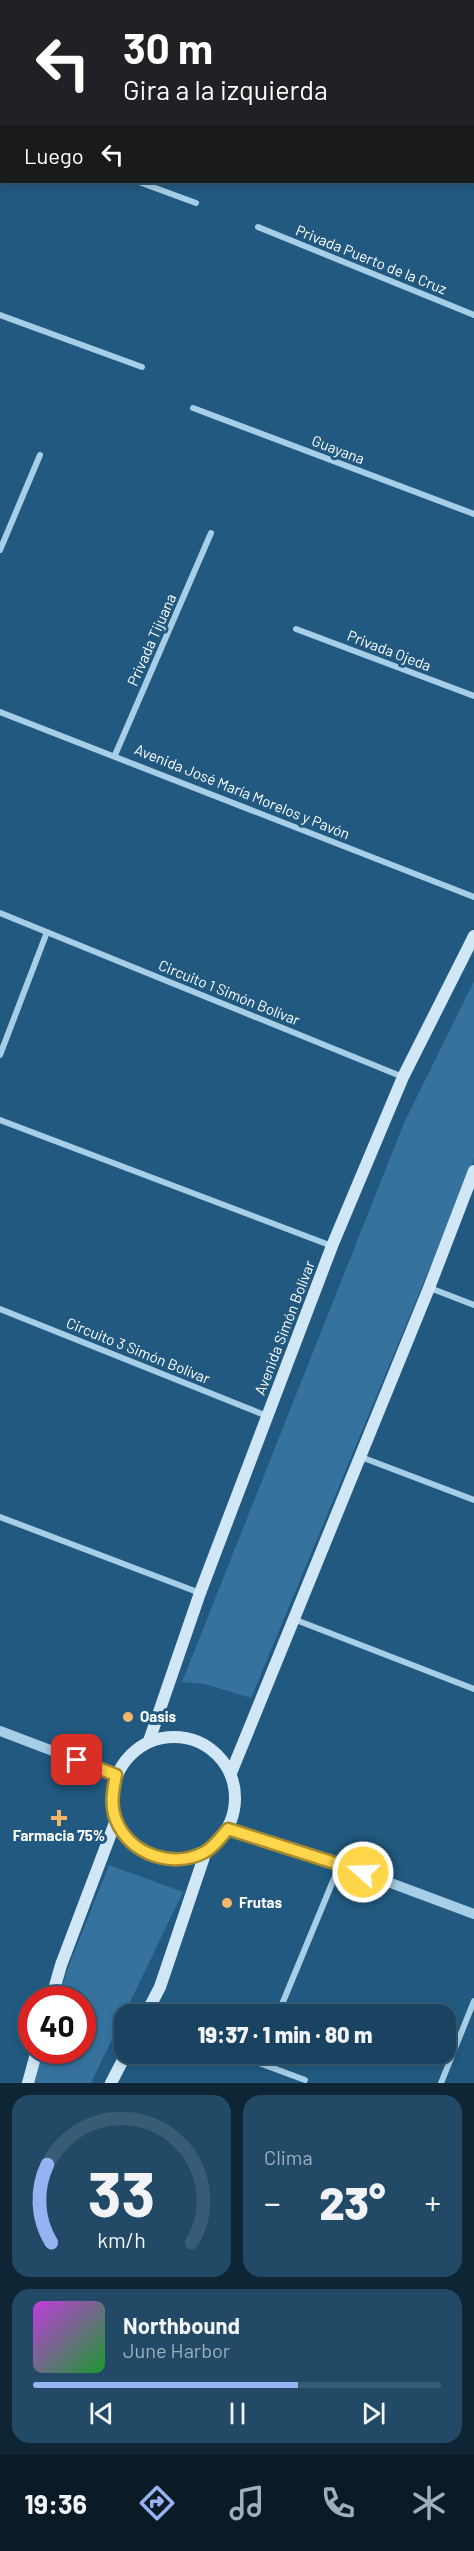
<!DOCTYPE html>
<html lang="es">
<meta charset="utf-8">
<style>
:root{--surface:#194360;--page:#224a66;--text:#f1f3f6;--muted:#9fb0bd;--line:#375c75;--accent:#95b2f1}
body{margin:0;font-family:Barlow,sans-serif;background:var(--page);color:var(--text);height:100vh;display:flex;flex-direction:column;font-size:22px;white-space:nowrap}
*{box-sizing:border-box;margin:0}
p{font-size:20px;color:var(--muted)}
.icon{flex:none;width:33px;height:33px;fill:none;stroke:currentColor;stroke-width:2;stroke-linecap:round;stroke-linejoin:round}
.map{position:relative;height:2083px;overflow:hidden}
.details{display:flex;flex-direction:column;gap:12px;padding:12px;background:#0e2535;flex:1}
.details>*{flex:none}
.hud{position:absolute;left:0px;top:0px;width:474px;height:183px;box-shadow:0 3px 9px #0003,0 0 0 2px var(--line);background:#202124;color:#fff;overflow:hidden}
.speed{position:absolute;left:18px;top:1986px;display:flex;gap:12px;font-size:30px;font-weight:700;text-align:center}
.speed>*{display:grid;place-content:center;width:78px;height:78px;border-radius:50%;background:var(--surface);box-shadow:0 3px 9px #0003,0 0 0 2px var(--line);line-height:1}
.speed .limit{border:9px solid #d22;background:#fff;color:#111}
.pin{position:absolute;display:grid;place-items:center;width:51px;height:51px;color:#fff;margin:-26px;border-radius:12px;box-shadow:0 3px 9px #0006}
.me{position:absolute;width:66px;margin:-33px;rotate:290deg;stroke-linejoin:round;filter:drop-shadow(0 0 4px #0008)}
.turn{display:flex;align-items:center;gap:21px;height:126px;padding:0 24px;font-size:27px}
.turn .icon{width:78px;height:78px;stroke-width:2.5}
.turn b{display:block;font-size:42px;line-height:51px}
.then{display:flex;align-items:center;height:57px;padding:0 24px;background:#0003;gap:12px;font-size:22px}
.big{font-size:45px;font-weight:800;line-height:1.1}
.details .tile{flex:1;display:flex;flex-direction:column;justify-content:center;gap:9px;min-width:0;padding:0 21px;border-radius:18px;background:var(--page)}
.details .dial{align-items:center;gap:0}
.dial svg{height:156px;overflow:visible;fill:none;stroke:var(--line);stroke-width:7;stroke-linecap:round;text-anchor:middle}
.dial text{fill:var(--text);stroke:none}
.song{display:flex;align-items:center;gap:18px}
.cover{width:72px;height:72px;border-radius:9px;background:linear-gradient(135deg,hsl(290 70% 55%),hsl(130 70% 35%))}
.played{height:6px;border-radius:3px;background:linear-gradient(90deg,var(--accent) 65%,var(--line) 65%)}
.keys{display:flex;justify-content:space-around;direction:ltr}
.heat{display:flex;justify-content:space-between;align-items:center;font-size:33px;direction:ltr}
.details .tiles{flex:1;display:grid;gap:12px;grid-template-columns:1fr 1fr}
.tile:last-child{grid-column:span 2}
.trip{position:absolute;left:114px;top:2004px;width:342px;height:60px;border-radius:18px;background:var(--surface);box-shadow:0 3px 9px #0003,0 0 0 2px var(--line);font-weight:800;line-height:60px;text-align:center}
.dock{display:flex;height:96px;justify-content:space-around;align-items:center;background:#0a1b26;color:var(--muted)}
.dock .icon{width:42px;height:42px}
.dock .active{color:var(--accent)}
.dock b{font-size:27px;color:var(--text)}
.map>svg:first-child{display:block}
</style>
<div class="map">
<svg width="474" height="2083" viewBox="0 0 474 2083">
<rect width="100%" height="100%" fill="#215980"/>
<g fill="#35739e">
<polygon points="474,981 474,1158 472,1166 251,1698 205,1684 182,1682 404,1123"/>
<polygon points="109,1865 183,1892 91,2083 34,2083 43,2051 82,2050 82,2000 58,1999 68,1968"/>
</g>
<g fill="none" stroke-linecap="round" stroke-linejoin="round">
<g stroke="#a7cee7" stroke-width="6">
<polyline points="211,2 212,0"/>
<polyline points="414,2 415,0"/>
<polyline points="0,130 2,130"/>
<polyline points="139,182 196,203"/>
<polyline points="258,227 474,315"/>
<polyline points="0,315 142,367"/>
<polyline points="193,408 474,514"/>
<polyline points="0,550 40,455"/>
<polyline points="296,629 474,696"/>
<polyline points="0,712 474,897"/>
<polyline points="115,755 211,533"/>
<polyline points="0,913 403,1077"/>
<polyline points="0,1055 47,932"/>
<polyline points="0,1120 332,1246"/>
<polyline points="430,1288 474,1305"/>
<polyline points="0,1309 267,1416"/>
<polyline points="361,1457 474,1500"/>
<polyline points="0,1517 200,1593"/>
<polyline points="296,1620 474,1689"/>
<polyline points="278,2014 340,1864"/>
<polyline points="235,2054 305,2080"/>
<polyline points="259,2062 262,2054"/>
<polyline points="441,2083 474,2001"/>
</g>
<g stroke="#a7cee7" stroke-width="10">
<polyline points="0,1731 116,1775"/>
<polyline points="228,1829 340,1864 474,1914"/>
</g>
<g stroke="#d1e7f6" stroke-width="12">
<circle cx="174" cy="1798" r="61"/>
<polyline points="149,1741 200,1593 332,1246 403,1077 474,936"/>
<polyline points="231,1773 429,1288 474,1171"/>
<polyline points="51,2000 61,1965 116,1820"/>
<polyline points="146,2014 160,1987 206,1851"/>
<polyline points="28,2083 37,2050"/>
<polyline points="111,2083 126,2054"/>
</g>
</g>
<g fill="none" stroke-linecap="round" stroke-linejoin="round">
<g stroke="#a68a30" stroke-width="15">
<path id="route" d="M77 1760 116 1775C113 1790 110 1805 116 1820 130 1855 173 1869 205 1852 215 1846 221 1837 228 1829L363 1872"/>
</g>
<use href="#route" stroke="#ffd54a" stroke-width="10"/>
</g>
<g fill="#f4b768" stroke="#215980" stroke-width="2">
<circle cx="128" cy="1717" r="6"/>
<path d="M56 1809h6v6h6v6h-6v6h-6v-6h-6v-6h6z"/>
<circle cx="227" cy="1903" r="6"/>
</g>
<g text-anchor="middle" stroke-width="6" stroke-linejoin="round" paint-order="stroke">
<g font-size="15" fill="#fff" stroke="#215980">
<text transform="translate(371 260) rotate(22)" y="5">Privada Puerto de la Cruz</text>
<text transform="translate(338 450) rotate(21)" y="5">Guayana</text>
<text transform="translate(152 640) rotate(-66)" y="5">Privada Tijuana</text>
<text transform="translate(389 651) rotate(21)" y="5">Privada Ojeda</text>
<text transform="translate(242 792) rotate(22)" y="5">Avenida José María Morelos y Pavón</text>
<text transform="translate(229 993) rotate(22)" y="5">Circuito 1 Simón Bolívar</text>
<text transform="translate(285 1328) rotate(-69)" y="5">Avenida Simón Bolívar</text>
<text transform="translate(138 1351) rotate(22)" y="5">Circuito 3 Simón Bolívar</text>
</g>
<g font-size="15" font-weight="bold" fill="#fff" stroke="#215980" text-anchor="start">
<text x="140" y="1722">Oasis</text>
<text x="59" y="1841" text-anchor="middle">Farmacia 75%</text>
<text x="239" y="1908">Frutas</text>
</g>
</g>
</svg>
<div class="speed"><div class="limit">40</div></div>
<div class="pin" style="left:77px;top:1760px;background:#d93025"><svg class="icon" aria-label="arrive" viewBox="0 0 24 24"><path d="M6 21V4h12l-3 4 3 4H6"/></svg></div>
<svg class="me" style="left:363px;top:1872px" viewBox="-20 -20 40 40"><circle r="17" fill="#ffd54a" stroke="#fff" stroke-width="3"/><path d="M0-11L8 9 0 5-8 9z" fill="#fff"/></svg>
<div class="trip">19:37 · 1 min · 80 m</div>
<div class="hud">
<div class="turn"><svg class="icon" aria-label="left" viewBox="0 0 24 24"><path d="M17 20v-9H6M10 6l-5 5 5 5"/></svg><div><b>30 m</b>Gira a la izquierda</div></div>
<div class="then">Luego<svg class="icon" aria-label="left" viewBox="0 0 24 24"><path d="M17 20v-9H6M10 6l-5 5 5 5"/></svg></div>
</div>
</div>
<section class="details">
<div class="tiles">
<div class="tile dial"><svg viewBox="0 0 100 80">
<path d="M14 69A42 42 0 1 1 86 69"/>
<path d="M14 69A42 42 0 0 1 12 29" stroke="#95b2f1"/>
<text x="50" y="56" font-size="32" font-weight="700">33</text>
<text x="50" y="72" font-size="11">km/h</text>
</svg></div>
<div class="tile"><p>Clima</p>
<div class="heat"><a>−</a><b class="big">23°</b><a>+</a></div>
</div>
<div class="tile">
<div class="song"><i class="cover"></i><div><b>Northbound</b><p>June Harbor</p></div></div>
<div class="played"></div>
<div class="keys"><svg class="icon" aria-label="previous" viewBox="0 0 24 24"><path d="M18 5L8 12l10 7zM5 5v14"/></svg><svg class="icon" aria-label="pause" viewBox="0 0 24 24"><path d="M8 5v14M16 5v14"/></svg><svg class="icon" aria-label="next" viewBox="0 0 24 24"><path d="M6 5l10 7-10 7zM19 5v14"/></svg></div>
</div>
</div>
</section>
<nav class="dock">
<b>19:36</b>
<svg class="icon active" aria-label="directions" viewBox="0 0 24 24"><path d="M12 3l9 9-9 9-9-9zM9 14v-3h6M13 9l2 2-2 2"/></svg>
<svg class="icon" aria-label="music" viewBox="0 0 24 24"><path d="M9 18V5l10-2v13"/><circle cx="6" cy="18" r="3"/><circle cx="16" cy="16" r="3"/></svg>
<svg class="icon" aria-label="phone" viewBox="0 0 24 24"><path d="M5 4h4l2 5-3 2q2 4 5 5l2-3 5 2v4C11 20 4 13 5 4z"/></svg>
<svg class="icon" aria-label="climate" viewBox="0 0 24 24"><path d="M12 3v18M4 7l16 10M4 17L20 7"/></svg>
</nav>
